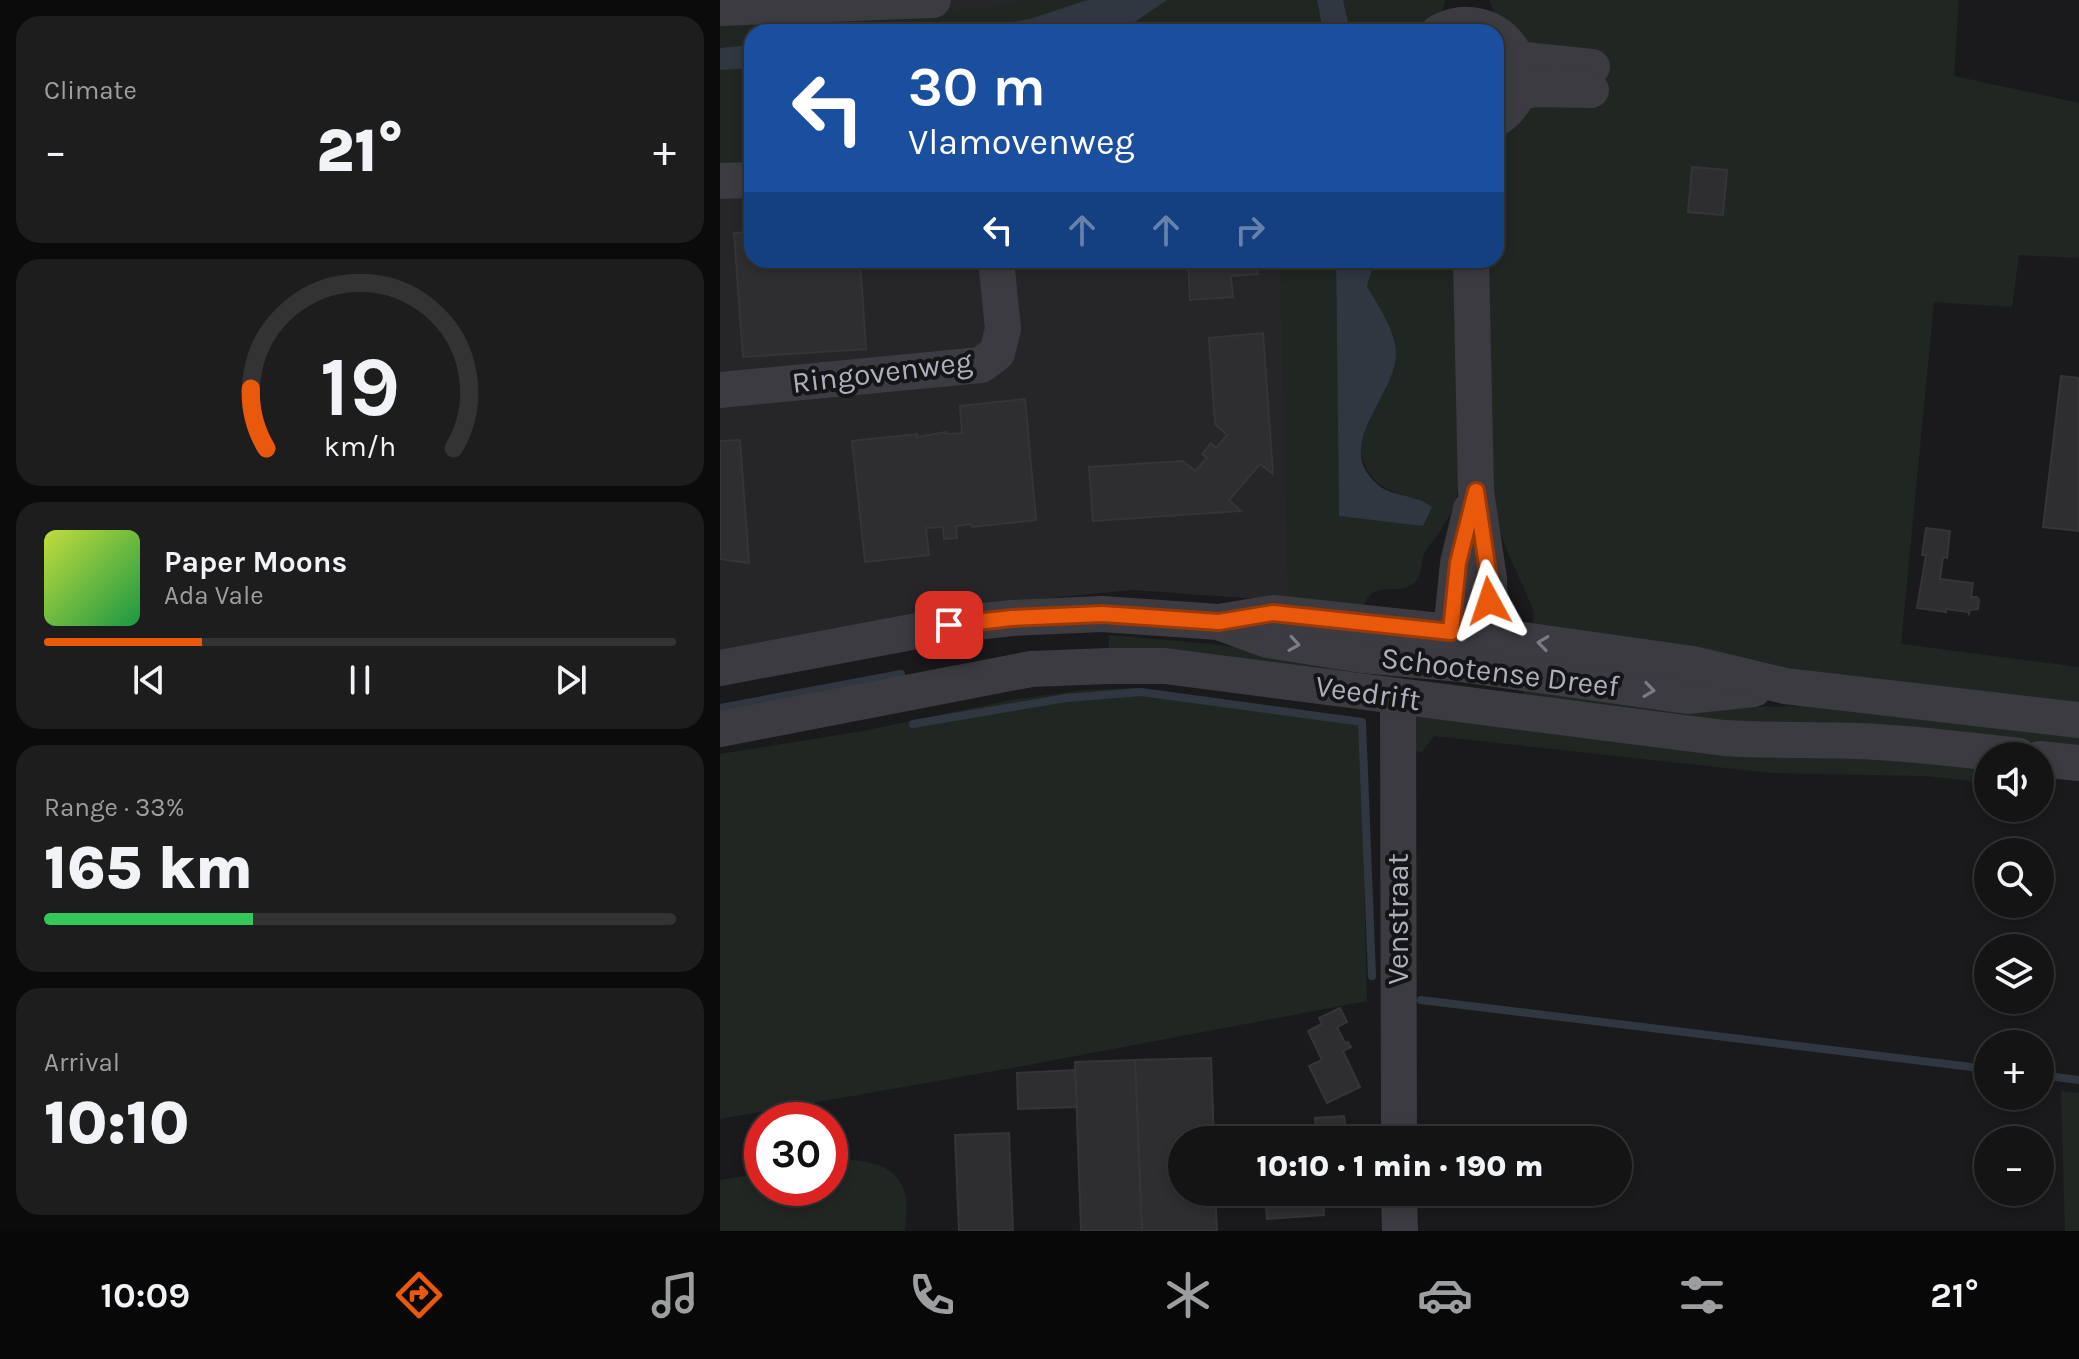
<!DOCTYPE html>
<meta charset="utf-8">
<style>
:root{--surface:#141415;--page:#1d1d1e;--text:#f1f3f6;--muted:#9d9ea0;--line:#333334;--accent:#ea580c}
body{margin:0;font-family:Karla,sans-serif;background:var(--page);color:var(--text);height:100vh;display:flex;flex-direction:column;font-size:30px;white-space:nowrap}
*{box-sizing:border-box;margin:0}
p{font-size:26px;color:var(--muted)}
.icon{flex:none;width:44px;height:44px;fill:none;stroke:currentColor;stroke-width:2;stroke-linecap:round;stroke-linejoin:round}
.map{position:relative;flex:1;overflow:hidden}
.side{display:flex;flex-direction:column;gap:16px;padding:16px;background:#0b0b0c;width:720px}
.side>*{flex:none}
.top-card{position:absolute;left:24px;top:24px;width:760px;height:244px;border-radius:24px;box-shadow:0 4px 12px #0003,0 0 0 2px var(--line);background:#1a4fa0;color:#fff;overflow:hidden}
.controls{position:absolute;left:1254px;top:742px;display:grid;gap:16px}
.controls a{display:grid;place-items:center;width:80px;height:80px;border-radius:50%;background:var(--surface);box-shadow:0 4px 12px #0003,0 0 0 2px var(--line);font-size:40px}
.speed{position:absolute;left:24px;top:1102px;display:flex;gap:16px;font-size:40px;font-weight:700;text-align:center}
.speed>*{display:grid;place-content:center;width:104px;height:104px;border-radius:50%;background:var(--surface);box-shadow:0 4px 12px #0003,0 0 0 2px var(--line);line-height:1}
.speed .limit{border:12px solid #d22;background:#fff;color:#111}
.pin{position:absolute;display:grid;place-items:center;width:68px;height:68px;color:#fff;margin:-34px;border-radius:16px;box-shadow:0 4px 12px #0006}
.me{position:absolute;width:88px;margin:-44px;rotate:355deg;stroke-linejoin:round;filter:drop-shadow(0 0 6px #0008)}
.turn{display:flex;align-items:center;gap:28px;height:168px;padding:0 32px;font-size:36px}
.turn .icon{width:104px;height:104px;stroke-width:2.5}
.turn b{display:block;font-size:56px;line-height:68px}
.lanes{display:flex;align-items:center;height:76px;padding:0 32px;background:#0003;justify-content:center;gap:40px;direction:ltr}
.lanes .off{opacity:.35}
.big{font-size:60px;font-weight:800;line-height:1.1}
.side .card{flex:1;display:flex;flex-direction:column;justify-content:center;gap:12px;min-width:0;padding:0 28px;border-radius:24px;background:var(--page)}
.side .dial{align-items:center;gap:0}
.dial svg{height:208px;overflow:visible;fill:none;stroke:var(--line);stroke-width:7;stroke-linecap:round;text-anchor:middle}
.dial text{fill:var(--text);stroke:none}
.song{display:flex;align-items:center;gap:24px}
.cover{width:96px;height:96px;border-radius:12px;background:linear-gradient(135deg,hsl(70 70% 55%),hsl(140 70% 35%))}
.played{height:8px;border-radius:4px;background:linear-gradient(90deg,var(--accent) 25%,var(--line) 25%)}
.keys{display:flex;justify-content:space-around;direction:ltr}
.heat{display:flex;justify-content:space-between;align-items:center;font-size:44px;direction:ltr}
.charge{height:12px;border-radius:6px;background:linear-gradient(90deg,#34c759 33%,var(--line) 0)}
.trip{position:absolute;left:448px;top:1126px;width:464px;height:80px;border-radius:40px;background:var(--surface);box-shadow:0 4px 12px #0003,0 0 0 2px var(--line);font-weight:800;line-height:80px;text-align:center}
.tab-bar{display:flex;height:128px;justify-content:space-around;align-items:center;background:#080808;color:var(--muted)}
.tab-bar .icon{width:56px;height:56px}
.tab-bar .active{color:var(--accent)}
.tab-bar b{font-size:36px;color:var(--text)}
main{display:flex;flex:1;min-height:0}
.map>svg:first-child{display:block}
</style>
<main>
<section class="side">
<div class="card"><p>Climate</p>
<div class="heat"><a>−</a><b class="big">21°</b><a>+</a></div>
</div>
<div class="card dial"><svg viewBox="0 0 100 80">
<path d="M14 69A42 42 0 1 1 86 69"/>
<path d="M14 69A42 42 0 0 1 8 46" stroke="#ea580c"/>
<text x="50" y="56" font-size="32" font-weight="700">19</text>
<text x="50" y="72" font-size="11">km/h</text>
</svg></div>
<div class="card">
<div class="song"><i class="cover"></i><div><b>Paper Moons</b><p>Ada Vale</p></div></div>
<div class="played"></div>
<div class="keys"><svg class="icon" aria-label="previous" viewBox="0 0 24 24"><path d="M18 5L8 12l10 7zM5 5v14"/></svg><svg class="icon" aria-label="pause" viewBox="0 0 24 24"><path d="M8 5v14M16 5v14"/></svg><svg class="icon" aria-label="next" viewBox="0 0 24 24"><path d="M6 5l10 7-10 7zM19 5v14"/></svg></div>
</div>
<div class="card"><p>Range · 33%</p><b class="big">165 km</b><div class="charge"></div></div>
<div class="card"><p>Arrival</p><b class="big">10:10</b></div>
</section>
<div class="map">
<svg width="1359" height="1231" viewBox="0 0 1359 1231">
<rect width="100%" height="100%" fill="#1a1a1c"/>
<polygon fill="#262629" points="0,0 563,0 574,32 32,32 32,260 596,260 609,604 413,590 225,608 0,651"/>
<g fill="#202722">
<polygon points="304,0 367,0 310,19 243,32 32,32 32,45 0,48 0,25 260,8 292,4"/>
<polygon points="448,0 597,0 603,32 400,32"/>
<polygon points="623,0 725,0 725,2 722,12 705,32 628,32 630,29"/>
<polygon points="769,0 1239,0 1234,76 1359,103 1359,258 1299,255 1292,307 1214,302 1181,644 1359,667 1359,704 858,642 810,633 814,618 813,609 785,546 768,496 764,260 776,260 776,137 819,54 778,20"/>
<polygon points="32,68 32,170 0,172 0,70"/>
<path d="M560 260H616L619 515 699 499C665 492 646 483 640 447L670 329 647 286 655 260H737L740 470C738 498 734 511 718 534 714 540 707 547 704 554 700 564 703 576 694 583 673 599 650 574 641 615L568 608Z"/>
<polygon points="389,635 492,644 635,663 633,683 389,658"/>
<polygon points="804,685 1028,707 1088,706 1359,735 1359,755 801,706"/>
<polygon points="416,688 640,719 647,1001 297,1067 0,1119 0,754 143,731 291,700 364,690"/>
<polygon points="695,711 1268,761 1268,783 1207,776 1051,773 714,736 702,752 687,750"/>
<polygon points="1341,1091 1359,1093 1359,1231 1345,1231"/>
<path d="M123 1160C151 1160 181 1166 186 1199 187 1209 186 1221 185 1231H0V1180L42 1173V1188H110V1162Z"/>
</g>
<g fill="#303740">
<polygon points="367,0 447,0 400,32 237,32 310,19"/>
<polygon points="597,0 623,0 630,30 628,32 603,32"/>
<polygon points="32,45 32,68 0,70 0,48"/>
<path d="M616 260H655L647 286C658 306 676 331 676 354 675 397 613 444 656 483 667 494 683 494 696 499 702 500 707 504 712 507L703 526 619 516Z"/>
</g>
<g fill="none" stroke-linecap="round" stroke-linejoin="round">
<g stroke="#303740" stroke-width="8">
<polyline points="0,708 181,674"/>
<polyline points="193,724 346,698 421,692 642,722 652,976"/>
<polyline points="701,1000 1268,1069"/>
<polyline points="1320,1075 1359,1080"/>
</g>
</g>
<g fill="#2e2d30" stroke="#353438" stroke-width="2">
<polygon points="972,167 1007,170 1003,215 968,212"/>
<polygon points="32,232 32,260 140,260 146,349 23,357 14,233"/>
<polygon points="468,260 537,260 538,274 511,276 513,297 470,300"/>
<polygon points="543,333 553,474 540,464 509,500 521,511 373,521 369,467 463,461 475,471 487,458 482,454 491,443 496,448 507,435 495,424 489,338"/>
<polygon points="1341,376 1359,378 1359,531 1323,527"/>
<polygon points="305,399 316,520 252,527 251,524 236,526 237,538 224,539 223,527 206,528 209,555 145,562 132,441 197,434 197,437 226,432 226,434 242,433 240,406"/>
<polygon points="20,440 29,563 0,559 0,441"/>
<polygon points="1206,528 1230,531 1227,558 1223,557 1220,579 1253,583 1251,597 1257,597 1259,600 1258,609 1250,610 1249,614 1248,612 1226,609 1226,612 1197,608 1206,555 1202,555"/>
<polygon points="620,1008 627,1022 617,1027 625,1043 628,1042 631,1047 623,1051 640,1087 607,1103 589,1066 602,1060 588,1031 602,1024 599,1018"/>
<polygon points="491,1058 494,1140 462,1140 462,1192 495,1192 497,1231 422,1231 415,1060"/>
<polygon points="415,1060 422,1231 361,1231 355,1062"/>
<polygon points="355,1070 357,1107 298,1109 297,1073"/>
<polygon points="624,1116 626,1134 639,1134 640,1140 597,1140 595,1118"/>
<polygon points="289,1133 293,1231 239,1231 235,1135"/>
<polygon points="574,1192 615,1192 616,1198 603,1200 604,1215 547,1219 545,1194"/>
</g>
<g fill="none" stroke-linecap="round" stroke-linejoin="round">
<g stroke="#3b3b41" stroke-width="36">
<polyline points="0,8 213,0"/>
<path d="M719 32C780 0 833 82 776 119"/>
<polyline points="797,59 872,67"/>
<polyline points="797,93 815,89 871,90"/>
<polyline points="0,181 32,180"/>
<polyline points="751,260 756,491 769,579 770,623 768,636 753,651"/>
<polyline points="0,390 261,365 277,353 283,329 276,260"/>
<polyline points="501,623 548,640 642,655 741,664 967,696 1034,689"/>
<polyline points="738,655 731,632 738,563 751,509"/>
<polyline points="0,668 229,625 292,618 382,614 499,622 553,613 803,640 973,664 1065,686 1359,720"/>
<polyline points="678,697 679,1140"/>
<path d="M0 729 311 669 388 666H445L1004 738C1049 741 1094 739 1139 741 1193 743 1246 750 1299 756"/>
<polyline points="1320,759 1359,763"/>
<polyline points="679,1192 680,1231"/>
</g>
</g>
<defs><path id="oneway-chevron" d="M-2-3.5L2.5 0L-2 3.5" fill="none" stroke-width="1.6" stroke-linecap="round" stroke-linejoin="round" transform="scale(2)"/></defs>
<g stroke="#7a7b84">
<use href="#oneway-chevron" transform="translate(823 643) rotate(-172)"/>
<use href="#oneway-chevron" transform="translate(574 644) rotate(9)"/>
<use href="#oneway-chevron" transform="translate(929 690) rotate(8)"/>
</g>
<g fill="none" stroke-linecap="round" stroke-linejoin="round">
<g stroke="#983908" stroke-width="20">
<polyline id="route" points="229,625 292,618 382,614 499,622 553,613 731,632 738,563 756,491 769,579 769,601"/>
</g>
<use href="#route" stroke="#ea580c" stroke-width="14"/>
</g>
<g text-anchor="middle" stroke-width="8" stroke-linejoin="round" paint-order="stroke">
<g font-size="30" fill="#adb0bb" stroke="#151517">
<text transform="translate(162 372) rotate(-7)" y="10">Ringovenweg</text>
<text transform="translate(780 672) rotate(7)" y="10">Schootense Dreef</text>
<text transform="translate(648 693) rotate(8)" y="10">Veedrift</text>
<text transform="translate(678 919) rotate(-90)" y="10">Venstraat</text>
</g>
</g>
</svg>
<div class="controls">
<a><svg class="icon" aria-label="sound" viewBox="0 0 24 24"><path d="M4 9h4l5-4v14l-5-4H4zM17 9q2 3 0 6"/></svg></a>
<a><svg class="icon" aria-label="search" viewBox="0 0 24 24"><circle cx="10" cy="10" r="6"/><path d="M15 15l6 6"/></svg></a>
<a><svg class="icon" aria-label="layers" viewBox="0 0 24 24"><path d="M12 4l9 5-9 5-9-5zM3 14l9 5 9-5"/></svg></a>
<a>+</a>
<a>−</a>
</div>
<div class="speed"><div class="limit">30</div></div>
<div class="pin" style="left:229px;top:625px;background:#d93025"><svg class="icon" aria-label="arrive" viewBox="0 0 24 24"><path d="M6 21V4h12l-3 4 3 4H6"/></svg></div>
<svg class="me" style="left:769px;top:601px" viewBox="-20 -20 40 40"><path d="M0-17L14 15 0 8-14 15z" fill="#ea580c" stroke="#fff" stroke-width="4"/></svg>
<div class="trip">10:10 · 1 min · 190 m</div>
<div class="top-card">
<div class="turn"><svg class="icon" aria-label="left" viewBox="0 0 24 24"><path d="M17 20v-9H6M10 6l-5 5 5 5"/></svg><div><b>30 m</b>Vlamovenweg</div></div>
<div class="lanes"><svg class="icon" aria-label="left" viewBox="0 0 24 24"><path d="M17 20v-9H6M10 6l-5 5 5 5"/></svg><svg class="icon off" aria-label="ahead" viewBox="0 0 24 24"><path d="M12 20V5M6 11l6-6 6 6"/></svg><svg class="icon off" aria-label="ahead" viewBox="0 0 24 24"><path d="M12 20V5M6 11l6-6 6 6"/></svg><svg class="icon off" aria-label="right" viewBox="0 0 24 24"><path d="M7 20v-9h11M14 6l5 5-5 5"/></svg></div>
</div>
</div>
</main>
<nav class="tab-bar">
<b>10:09</b>
<svg class="icon active" aria-label="directions" viewBox="0 0 24 24"><path d="M12 3l9 9-9 9-9-9zM9 14v-3h6M13 9l2 2-2 2"/></svg>
<svg class="icon" aria-label="music" viewBox="0 0 24 24"><path d="M9 18V5l10-2v13"/><circle cx="6" cy="18" r="3"/><circle cx="16" cy="16" r="3"/></svg>
<svg class="icon" aria-label="phone" viewBox="0 0 24 24"><path d="M5 4h4l2 5-3 2q2 4 5 5l2-3 5 2v4C11 20 4 13 5 4z"/></svg>
<svg class="icon" aria-label="climate" viewBox="0 0 24 24"><path d="M12 3v18M4 7l16 10M4 17L20 7"/></svg>
<svg class="icon" aria-label="car" viewBox="0 0 24 24"><path d="M5 17H2v-5l4-1 3-4h7l3 4 3 1v5h-3M9 17h6M6 11h13"/><circle cx="7" cy="17" r="2"/><circle cx="17" cy="17" r="2"/></svg>
<svg class="icon" aria-label="filters" viewBox="0 0 24 24"><path d="M4 7h16M4 17h16"/><circle cx="9" cy="7" r="2"/><circle cx="15" cy="17" r="2"/></svg>
<b>21°</b>
</nav>
